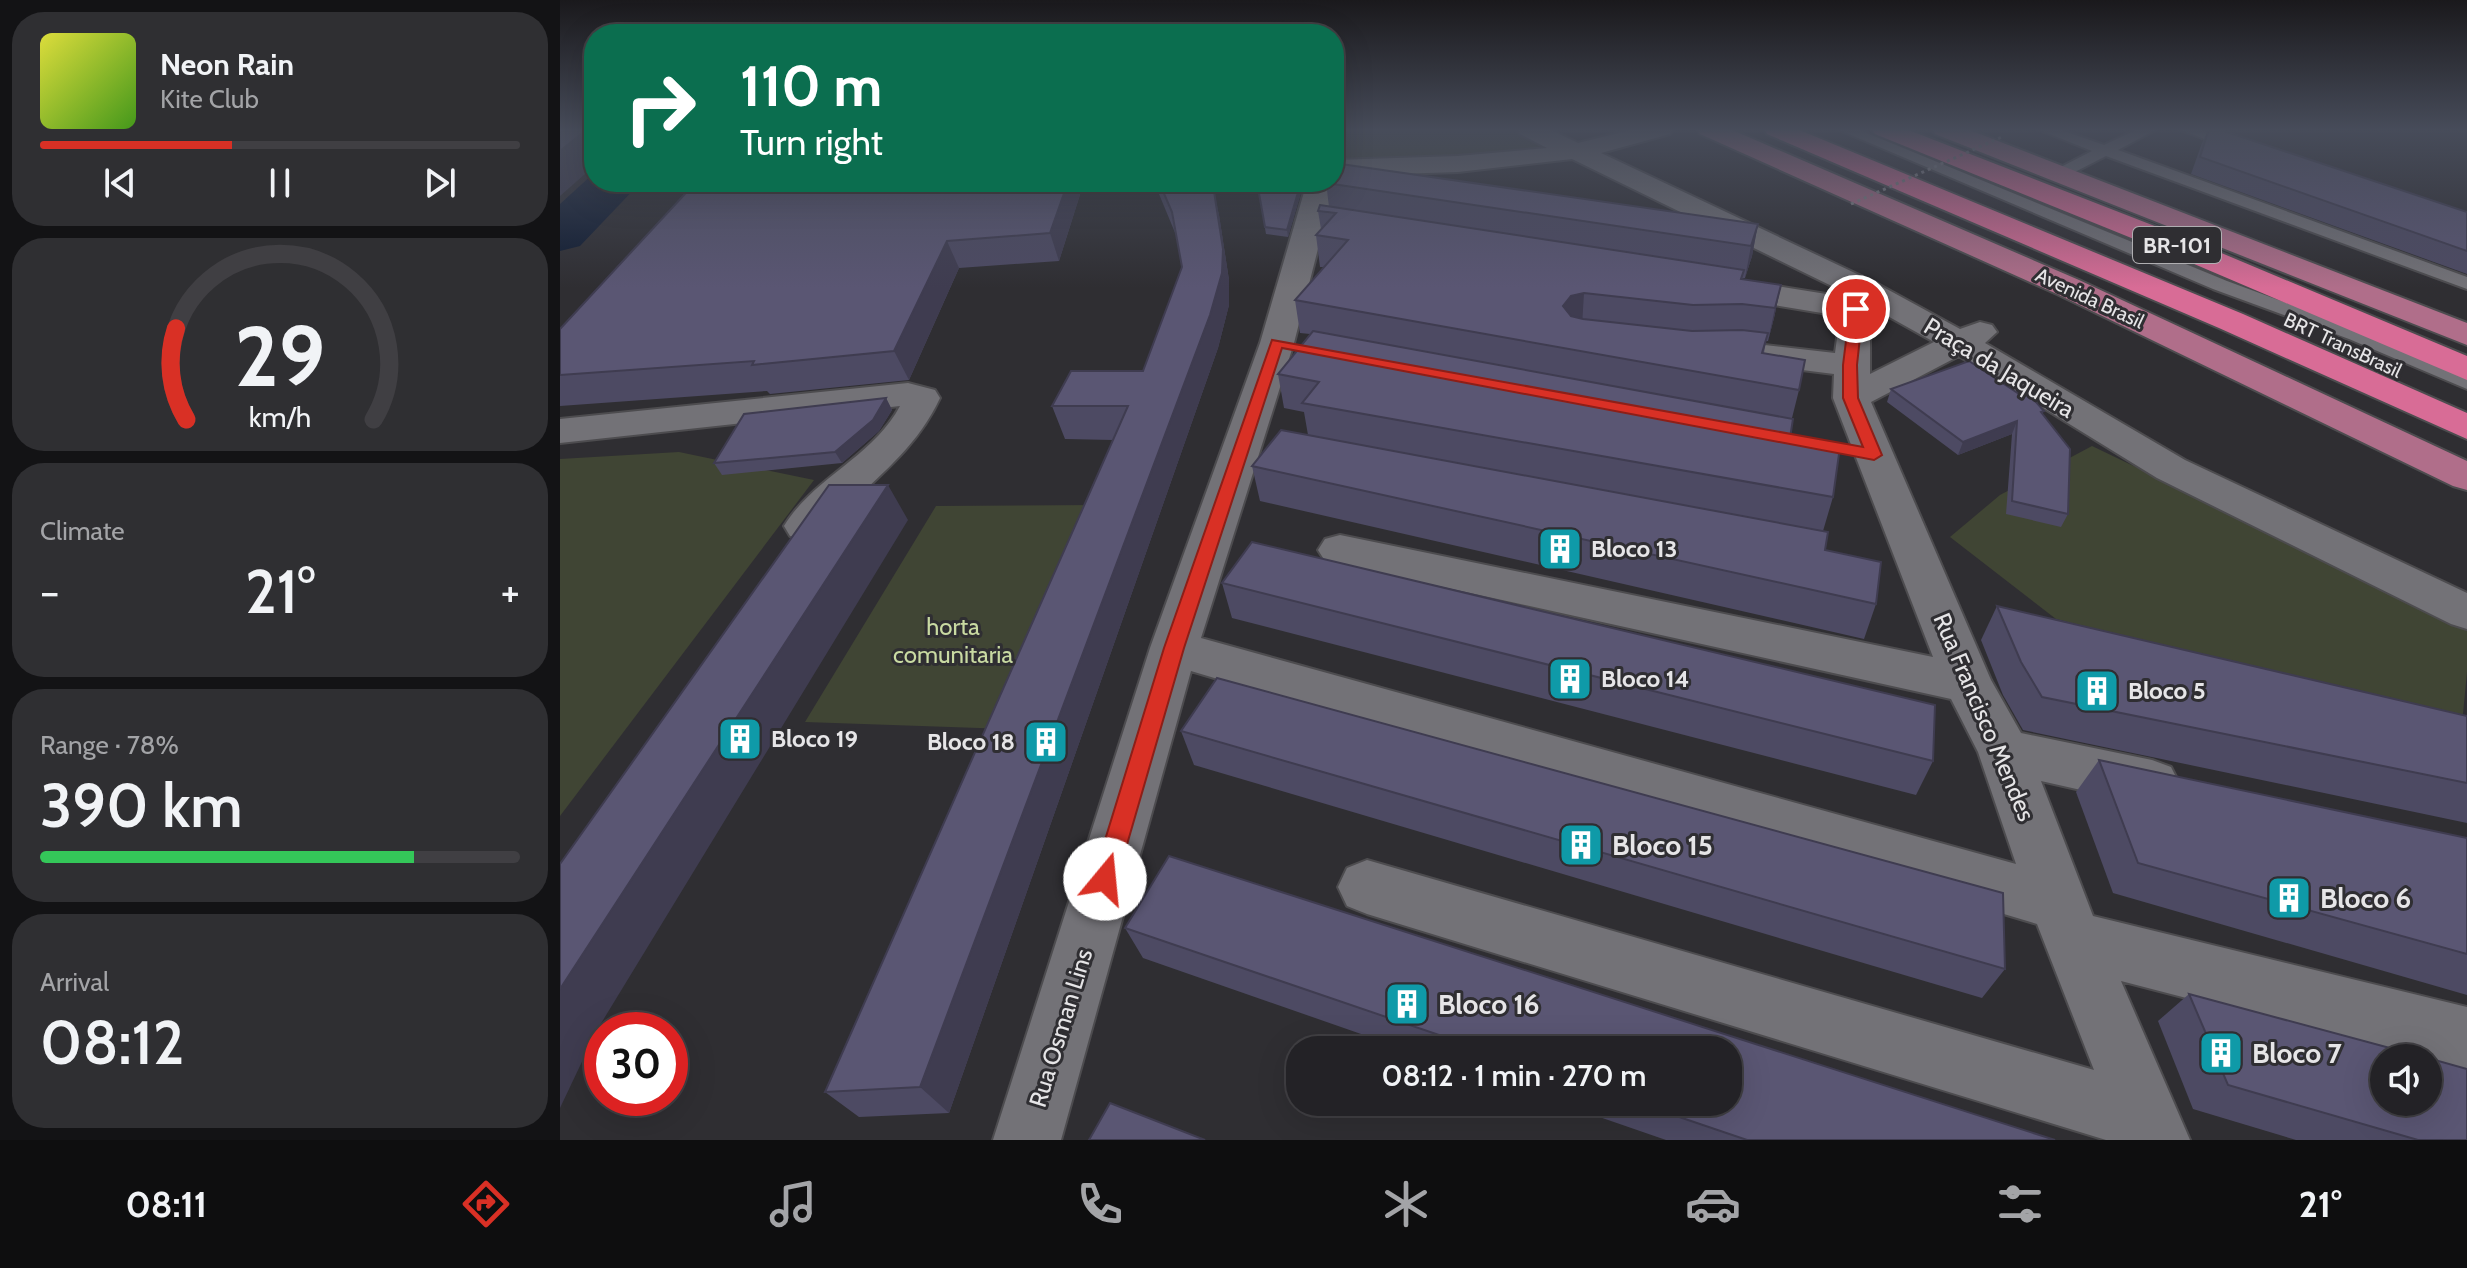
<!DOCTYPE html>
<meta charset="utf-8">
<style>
:root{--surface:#232226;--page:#2f2f32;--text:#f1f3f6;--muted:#a3a4a7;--line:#403f43;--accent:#d93025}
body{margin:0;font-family:Cabin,sans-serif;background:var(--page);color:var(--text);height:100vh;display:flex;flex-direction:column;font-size:30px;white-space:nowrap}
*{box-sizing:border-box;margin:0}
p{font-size:26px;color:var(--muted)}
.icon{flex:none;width:44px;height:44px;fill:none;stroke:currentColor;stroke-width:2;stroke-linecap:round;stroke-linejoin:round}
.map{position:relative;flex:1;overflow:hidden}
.panel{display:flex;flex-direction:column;gap:12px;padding:12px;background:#131315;width:560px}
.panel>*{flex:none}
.hud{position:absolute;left:24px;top:24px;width:760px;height:168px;border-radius:32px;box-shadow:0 8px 32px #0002,0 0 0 2px var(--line);background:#0b6e4f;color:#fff;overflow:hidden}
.tools{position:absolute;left:1810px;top:1044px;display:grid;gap:16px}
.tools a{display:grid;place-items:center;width:72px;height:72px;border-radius:50%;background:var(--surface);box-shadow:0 8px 32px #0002,0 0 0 2px var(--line);font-size:40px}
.speed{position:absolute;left:24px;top:1012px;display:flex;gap:16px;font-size:40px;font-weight:700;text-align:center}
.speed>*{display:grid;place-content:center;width:104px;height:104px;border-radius:50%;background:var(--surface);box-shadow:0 8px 32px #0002,0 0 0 2px var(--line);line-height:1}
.speed .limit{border:12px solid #d22;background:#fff;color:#111}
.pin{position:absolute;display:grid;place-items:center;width:68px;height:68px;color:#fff;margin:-34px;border:4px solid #fff;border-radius:50%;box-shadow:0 2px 8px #0007}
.me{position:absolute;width:88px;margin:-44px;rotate:17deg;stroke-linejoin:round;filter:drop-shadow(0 0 6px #0008)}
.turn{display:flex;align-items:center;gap:28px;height:168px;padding:0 24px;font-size:36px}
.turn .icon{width:104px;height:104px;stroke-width:2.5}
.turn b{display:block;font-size:56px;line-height:68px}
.big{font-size:60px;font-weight:600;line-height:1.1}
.panel .widget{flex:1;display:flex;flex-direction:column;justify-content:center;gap:12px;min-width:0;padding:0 28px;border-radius:32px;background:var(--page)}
.panel .dial{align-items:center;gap:0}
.dial svg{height:208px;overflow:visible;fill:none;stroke:var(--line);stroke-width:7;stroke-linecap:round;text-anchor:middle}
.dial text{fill:var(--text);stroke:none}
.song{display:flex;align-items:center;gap:24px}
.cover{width:96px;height:96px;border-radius:12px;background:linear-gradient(135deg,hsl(60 70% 55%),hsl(100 70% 35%))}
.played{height:8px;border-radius:4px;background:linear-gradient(90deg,var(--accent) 40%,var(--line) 40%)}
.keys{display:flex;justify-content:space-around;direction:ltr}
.heat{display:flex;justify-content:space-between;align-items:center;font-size:44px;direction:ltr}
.charge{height:12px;border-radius:6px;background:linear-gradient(90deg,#34c759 78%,var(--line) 0)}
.trip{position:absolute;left:726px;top:1036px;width:456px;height:80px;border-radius:32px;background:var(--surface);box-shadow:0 8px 32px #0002,0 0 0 2px var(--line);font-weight:600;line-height:80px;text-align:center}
.tab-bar{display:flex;height:128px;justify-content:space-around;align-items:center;background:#0e0e0f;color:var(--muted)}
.tab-bar .icon{width:56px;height:56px}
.tab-bar .on{color:var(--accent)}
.tab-bar b{font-size:36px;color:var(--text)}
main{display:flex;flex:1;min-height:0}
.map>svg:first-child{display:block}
</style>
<main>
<section class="panel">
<div class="widget">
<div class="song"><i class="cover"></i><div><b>Neon Rain</b><p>Kite Club</p></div></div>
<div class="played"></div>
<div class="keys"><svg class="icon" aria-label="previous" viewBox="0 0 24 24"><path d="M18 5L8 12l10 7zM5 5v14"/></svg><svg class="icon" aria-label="pause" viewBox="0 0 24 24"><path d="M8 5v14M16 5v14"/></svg><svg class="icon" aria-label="next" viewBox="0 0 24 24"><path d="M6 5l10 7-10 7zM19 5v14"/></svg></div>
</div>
<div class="widget dial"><svg viewBox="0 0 100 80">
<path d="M14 69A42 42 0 1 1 86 69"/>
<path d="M14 69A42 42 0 0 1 10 34" stroke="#d93025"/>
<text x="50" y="56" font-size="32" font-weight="700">29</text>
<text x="50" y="72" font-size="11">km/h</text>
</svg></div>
<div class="widget"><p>Climate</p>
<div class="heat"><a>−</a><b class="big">21°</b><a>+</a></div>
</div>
<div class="widget"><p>Range · 78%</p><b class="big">390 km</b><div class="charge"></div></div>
<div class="widget"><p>Arrival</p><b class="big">08:12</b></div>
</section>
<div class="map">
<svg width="1907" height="1140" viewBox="0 0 1907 1140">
<rect width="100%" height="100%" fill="#2f2e32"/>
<g fill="#404534">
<polygon points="774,129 970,129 1013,151 774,166"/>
<polygon points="1532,446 1907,626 1907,672 1902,724 1496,619 1390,537 1440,495"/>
<polygon points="119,452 254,480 0,816 0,459"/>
<polygon points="542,505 448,729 245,722 376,506"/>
</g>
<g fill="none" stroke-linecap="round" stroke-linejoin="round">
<polygon fill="#0f1b31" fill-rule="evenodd" points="34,173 34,182 81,182 20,246 0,251 0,204"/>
<g stroke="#4d4c4f" stroke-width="4">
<g id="service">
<polygon points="1277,129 1297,129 1667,281 1803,331 1907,375 1907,389 1789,339 1653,289"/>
<polygon points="1477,129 1498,129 1544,145 1578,129 1597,129 1558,150 1907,277 1907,289 1546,156 1507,176 1495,176 1495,170 1532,151"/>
<polygon points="1618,129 1639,129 1687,147 1684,150 1674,150"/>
</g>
</g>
<g stroke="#4d4c4f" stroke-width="4">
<g id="minor">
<path d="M957 129H989L1018 143 1075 129H1113L1110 134 1041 153 1314 282 1400 329 1420 322 1432 325 1437 332 1425 343 1625 460 1907 593V629L1891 624 1597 478 1399 356 1311 402 1431 680 1461 733 1592 760 1611 767 1619 783 1611 799 1592 806 1481 781 1533 916 1907 1007V1071L1868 1061V1058H1857L1561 981 1630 1140H1546L807 914 787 906 778 887 787 868 807 860 1534 1070 1477 924 631 671 501 1140H433L590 648 700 343 747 182H775L734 343 641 638 1456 864 1418 752 1391 699 765 561 758 550 765 539 780 535 1373 657 1273 398 1274 374 1161 360 1149 357 1144 350 1149 343 1161 340 1275 353 1280 316 1148 294 1143 287 1148 280 1159 277 1285 297 1286 293 1012 159 898 172 774 176V160L898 156 987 148 960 134ZM1315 309 1374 342 1310 374V330Z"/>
<path d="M348 383 375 390 380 398C359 443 326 470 291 503 280 512 271 528 260 535 251 542 240 539 230 536L224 526C253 478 313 457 340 406L0 443V419Z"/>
</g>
</g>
<g stroke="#4d4c4f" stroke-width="4">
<g id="primary">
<polygon points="1137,129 1170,129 1519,280 1907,461 1907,490 1893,486 1497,294 1140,134"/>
<polygon points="1372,129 1407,129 1907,323 1907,345 1375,134"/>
</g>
</g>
<g stroke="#4d4c4f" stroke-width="4">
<g id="motorway">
<polygon points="1204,129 1237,129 1683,314 1907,413 1907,439 1659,328 1207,134"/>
<polygon points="1311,129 1346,129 1628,239 1907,356 1907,380 1606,252 1315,134"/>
</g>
</g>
<use href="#service" fill="#737277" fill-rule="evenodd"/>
<use href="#minor" fill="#737277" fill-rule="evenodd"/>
<use href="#primary" fill="#b06e8a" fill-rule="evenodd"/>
<use href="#motorway" fill="#d86c96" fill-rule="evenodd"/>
<polyline stroke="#87868a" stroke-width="3" stroke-dasharray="3 4" stroke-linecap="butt" points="1291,204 1444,136"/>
</g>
<g fill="#4d4a63">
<polygon points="1649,129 1907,212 1907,274 1631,174 1642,143"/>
<polygon points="524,182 499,261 399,268 349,380 210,394 207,391 0,406 0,329"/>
<polygon points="594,182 650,182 659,215 669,280 669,305 658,348 389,1113 299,1117 265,1092 553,440 505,439 492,406 583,371 622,267 616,235"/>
<polygon points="697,182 744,182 728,237 706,234"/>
<polygon points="766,182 1198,224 1192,256 1185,278 1183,278 1182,279 1221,285 1214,318 1208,341 1206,341 1204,353 1239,390 1232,418 1230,438 1273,497 1263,531 1265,550 1316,604 1304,639 700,501 692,466 748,435 744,412 724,408 718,374 750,334 740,333 735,300 764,267 760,267 756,235 761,229 758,211 769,207"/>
<polygon points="1459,383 1484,411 1482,414 1508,514 1501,527 1446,514 1452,434 1398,455 1327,402 1331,389 1456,392"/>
<polygon points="326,398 332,410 319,431 282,463 162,475 154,463"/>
<polygon points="662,583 1373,761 1356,795 672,618"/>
<polygon points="1437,606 1907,716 1907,823 1463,730 1443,695 1421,640"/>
<polygon points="621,731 1445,969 1422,998 634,765"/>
<polygon points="1539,760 1907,838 1907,995 1553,893 1516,792"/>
<polygon points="609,856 1495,1140 1106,1140 996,1102 1168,1102 1168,1050 847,1050 583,958 565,928"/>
<polygon points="1629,994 1907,1140 1736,1140 1633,1109 1598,1021"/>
</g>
<g fill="#3f3c50">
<polygon points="27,129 34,129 34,166 0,196 0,151"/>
<polygon points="508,182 524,182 499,261 490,233"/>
<polygon points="741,182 744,182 728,237 727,230"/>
<polygon points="653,185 659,215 669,280 669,305 658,348 389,1113 360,1087"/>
<polygon points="1198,224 1192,256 1185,278 1191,246"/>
<polygon points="387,241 399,268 349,380 334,351"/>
<polygon points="1221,285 1214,318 1208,341 1215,308"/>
<polygon points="1024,293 1022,326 1009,329 1003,306 1011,296"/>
<polygon points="326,398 332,410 319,431 282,463 275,452"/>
<polygon points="1457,421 1452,434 1398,455 1403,442"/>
<polygon points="328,485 348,520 37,1030 0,1108 0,989"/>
</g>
<g fill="#5a5673" stroke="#3f3c50" stroke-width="2">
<polygon points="0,129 27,129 0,151"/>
<polygon points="1649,129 1658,129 1907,212 1907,251 1640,157"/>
<polygon points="774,163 1198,224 1191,246 766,183 774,182"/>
<polygon points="136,182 508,182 490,233 387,241 334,351 192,365 194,361 0,375 0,329"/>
<polygon points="599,182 650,182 653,185 663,249 662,273 650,315 360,1087 265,1092 568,406 492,406 511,371 583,371 622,267 612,212"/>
<polygon points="697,182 741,182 727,230 705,227"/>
<polygon points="760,205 1184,270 1181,279 1221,285 1215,308 1182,304 1133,305 1024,293 1011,296 1003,306 1011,316 1023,319 1132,331 1182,330 1208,333 1202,353 1245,360 1239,390 735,300 788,240 756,235 776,213 758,211"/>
<polygon points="753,331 1233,419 1230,438 1280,447 1273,497 742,403 759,382 718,374"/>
<polygon points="1409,361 1459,394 1459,383 1484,411 1481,412 1510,449 1508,514 1452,501 1457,421 1403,442 1331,389"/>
<polygon points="326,398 313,420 275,452 154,463 184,414"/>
<polygon points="721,430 1268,532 1265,550 1321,562 1316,604 692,466"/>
<polygon points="269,485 328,485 0,989 0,864"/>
<polygon points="692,542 1375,705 1373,761 662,583"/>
<polygon points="1437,606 1907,716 1907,783 1482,697 1461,662"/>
<polygon points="657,678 1443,893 1445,969 621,731"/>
<polygon points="1539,760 1907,838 1907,954 1578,863"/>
<polygon points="609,856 1495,1140 1187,1140 1075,1102 1168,1102 1168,1050 923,1050 565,928"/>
<polygon points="1629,994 1867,1058 1824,1058 1824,1102 1868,1102 1868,1058 1907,1069 1907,1140 1858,1140 1668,1085"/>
<polygon points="550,1103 645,1140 529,1140"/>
</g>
<linearGradient id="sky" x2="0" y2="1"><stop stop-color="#1a191c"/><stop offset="0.45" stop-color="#474c5a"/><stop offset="1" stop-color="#474c5a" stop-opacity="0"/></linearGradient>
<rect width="1907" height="288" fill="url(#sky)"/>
<polygon fill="#d93025" stroke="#8d1f18" stroke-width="2" points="1296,305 1303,309 1297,365 1298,398 1322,455 1314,460 722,348 624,648 557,879 553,887 545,890 536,887 533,879 604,648 712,340 1303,447 1283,398 1283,365 1290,309"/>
<defs>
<g id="building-square" transform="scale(2.3)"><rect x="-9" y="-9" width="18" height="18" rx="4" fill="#0f9aa8" stroke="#2f2e32"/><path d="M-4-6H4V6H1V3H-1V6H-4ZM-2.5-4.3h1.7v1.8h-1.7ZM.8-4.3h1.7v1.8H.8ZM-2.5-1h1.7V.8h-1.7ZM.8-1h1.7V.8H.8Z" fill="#fff"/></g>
</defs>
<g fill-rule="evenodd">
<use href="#building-square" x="1000" y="549"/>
<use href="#building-square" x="1010" y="679"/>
<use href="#building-square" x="1537" y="691"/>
<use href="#building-square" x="180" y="739"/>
<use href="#building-square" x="486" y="742"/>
<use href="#building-square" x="1021" y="845"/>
<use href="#building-square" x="1729" y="898"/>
<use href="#building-square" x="847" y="1004"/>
<use href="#building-square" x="1661" y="1053"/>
</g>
<g text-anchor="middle" stroke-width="6" stroke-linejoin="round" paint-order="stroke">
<g font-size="20" fill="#e6e5e7" stroke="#2f2e32">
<text transform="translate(1530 298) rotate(25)" y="7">Avenida Brasil</text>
<text transform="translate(1783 345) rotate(25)" y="7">BRT TransBrasil</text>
</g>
<rect fill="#2f2e32" stroke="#afaeb1" stroke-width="2" x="1573" y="227" width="88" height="36" rx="6"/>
<g font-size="22" font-weight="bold" fill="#e6e5e7">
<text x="1617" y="253">BR-101</text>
</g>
<g font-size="24" fill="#e6e5e7" stroke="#2f2e32">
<text transform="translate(1439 368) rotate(31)" y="8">Praça da Jaqueira</text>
<text transform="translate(1424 717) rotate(67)" y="8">Rua Francisco Mendes</text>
<text transform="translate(501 1028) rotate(-73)" y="8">Rua Osman Lins</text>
</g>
<g font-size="24" font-weight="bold" fill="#e6e5e7" stroke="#2f2e32" text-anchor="start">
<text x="1031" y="557">Bloco 13</text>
<text x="1041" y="687">Bloco 14</text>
<text x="1568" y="699">Bloco 5</text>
<text x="211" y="747">Bloco 19</text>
<text x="455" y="750" text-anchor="end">Bloco 18</text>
</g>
<g font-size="24" fill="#c9daa2" stroke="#2f2e32">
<text x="393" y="635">horta<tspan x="393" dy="28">comunitaria</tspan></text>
</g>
<g font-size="28" font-weight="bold" fill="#e6e5e7" stroke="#2f2e32" text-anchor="start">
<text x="1052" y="855">Bloco 15</text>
<text x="1760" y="908">Bloco 6</text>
<text x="878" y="1014">Bloco 16</text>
<text x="1692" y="1063">Bloco 7</text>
</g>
</g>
</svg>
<div class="tools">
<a><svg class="icon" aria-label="sound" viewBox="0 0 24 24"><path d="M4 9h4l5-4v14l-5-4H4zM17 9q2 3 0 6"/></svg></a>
</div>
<div class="speed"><div class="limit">30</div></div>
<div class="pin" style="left:1296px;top:309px;background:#d93025"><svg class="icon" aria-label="arrive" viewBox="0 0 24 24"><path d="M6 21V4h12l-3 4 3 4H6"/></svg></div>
<svg class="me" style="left:545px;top:879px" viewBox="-20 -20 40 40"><circle r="19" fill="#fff"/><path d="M0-13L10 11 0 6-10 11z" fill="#d93025"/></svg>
<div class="trip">08:12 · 1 min · 270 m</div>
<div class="hud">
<div class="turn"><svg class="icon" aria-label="right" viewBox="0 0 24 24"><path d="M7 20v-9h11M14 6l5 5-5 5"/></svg><div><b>110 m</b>Turn right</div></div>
</div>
</div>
</main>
<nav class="tab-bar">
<b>08:11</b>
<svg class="icon on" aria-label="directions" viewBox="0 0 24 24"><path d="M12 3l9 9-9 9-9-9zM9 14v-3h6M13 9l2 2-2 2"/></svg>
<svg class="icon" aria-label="music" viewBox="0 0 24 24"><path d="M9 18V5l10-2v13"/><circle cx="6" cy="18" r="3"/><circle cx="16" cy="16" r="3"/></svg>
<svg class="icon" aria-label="phone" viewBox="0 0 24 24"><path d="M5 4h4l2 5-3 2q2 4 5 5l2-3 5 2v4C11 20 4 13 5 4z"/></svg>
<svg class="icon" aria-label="climate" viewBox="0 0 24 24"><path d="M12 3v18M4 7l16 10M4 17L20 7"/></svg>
<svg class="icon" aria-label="car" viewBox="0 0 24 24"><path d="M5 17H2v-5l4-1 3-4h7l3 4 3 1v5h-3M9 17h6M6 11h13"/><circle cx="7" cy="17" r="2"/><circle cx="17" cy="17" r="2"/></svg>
<svg class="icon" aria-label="filters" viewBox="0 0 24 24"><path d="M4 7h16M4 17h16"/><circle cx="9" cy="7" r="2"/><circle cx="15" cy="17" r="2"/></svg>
<b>21°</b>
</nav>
